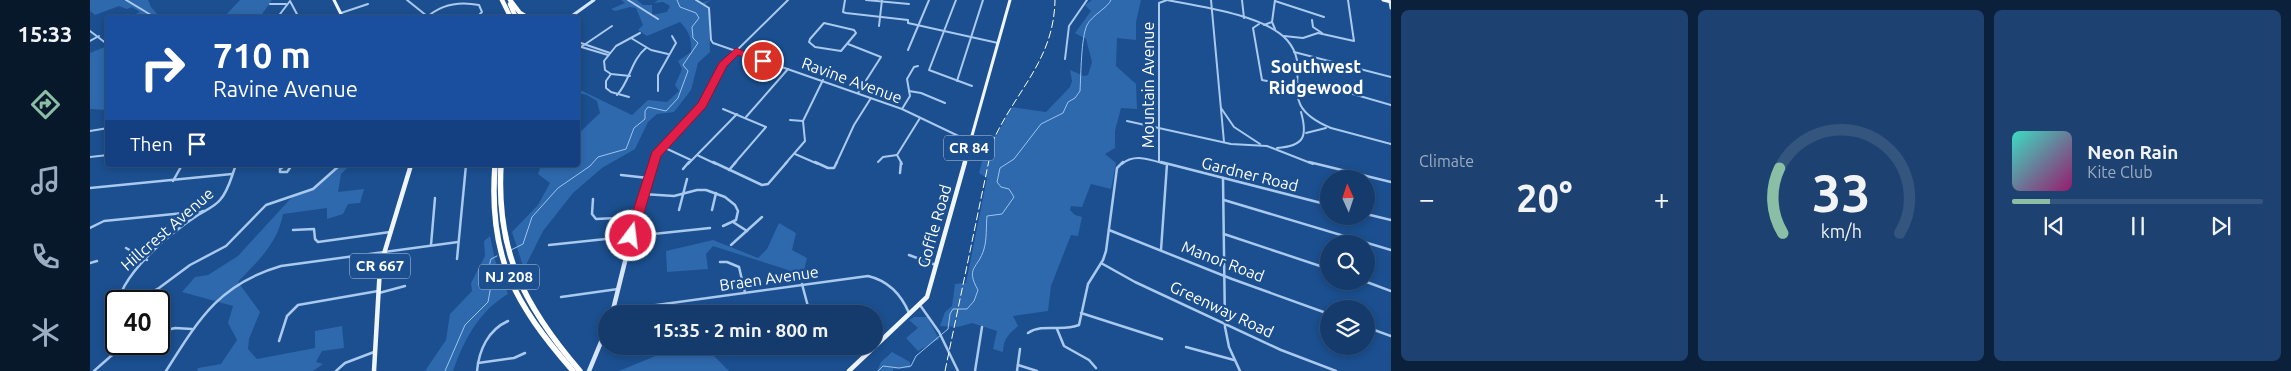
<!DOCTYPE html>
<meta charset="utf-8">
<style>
:root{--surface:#143b6b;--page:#1d4271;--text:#f1f3f6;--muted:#9dadc1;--line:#33557e;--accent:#8abfa5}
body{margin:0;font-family:Ubuntu,sans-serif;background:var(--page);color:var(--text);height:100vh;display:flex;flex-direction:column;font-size:19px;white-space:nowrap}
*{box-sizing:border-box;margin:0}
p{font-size:16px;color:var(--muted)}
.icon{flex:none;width:28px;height:28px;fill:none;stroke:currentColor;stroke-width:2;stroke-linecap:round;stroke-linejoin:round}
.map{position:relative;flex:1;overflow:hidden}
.panel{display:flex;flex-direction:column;gap:10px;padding:10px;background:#0b203b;width:900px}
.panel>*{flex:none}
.banner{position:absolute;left:15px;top:15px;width:475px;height:152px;border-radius:5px;box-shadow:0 2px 8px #0003,0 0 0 1px var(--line);background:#1a4fa0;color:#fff;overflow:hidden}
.needle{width:32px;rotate:357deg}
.fabs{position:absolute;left:1230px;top:170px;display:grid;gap:10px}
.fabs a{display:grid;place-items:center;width:55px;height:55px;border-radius:50%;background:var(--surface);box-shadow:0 2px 8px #0003,0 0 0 1px var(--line);font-size:25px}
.speed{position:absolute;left:15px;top:290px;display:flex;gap:10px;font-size:25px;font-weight:700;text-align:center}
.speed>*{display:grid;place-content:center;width:65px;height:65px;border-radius:50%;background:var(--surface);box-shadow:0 2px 8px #0003,0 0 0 1px var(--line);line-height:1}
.speed .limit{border:2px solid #111;border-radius:8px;background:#fff;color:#111}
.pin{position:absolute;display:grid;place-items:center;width:42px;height:42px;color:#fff;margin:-21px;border:2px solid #fff;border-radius:50%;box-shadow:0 1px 5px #0007}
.me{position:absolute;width:55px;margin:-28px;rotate:15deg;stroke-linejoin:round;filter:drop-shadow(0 0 4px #0008)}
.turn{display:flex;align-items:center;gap:18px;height:105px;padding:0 25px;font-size:22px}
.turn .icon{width:65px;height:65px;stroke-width:2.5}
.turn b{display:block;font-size:35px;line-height:42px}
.then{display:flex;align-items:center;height:48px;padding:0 25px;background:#0003;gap:10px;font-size:19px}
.big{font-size:38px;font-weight:700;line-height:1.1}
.panel .tile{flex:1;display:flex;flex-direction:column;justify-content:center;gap:8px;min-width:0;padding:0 18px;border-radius:8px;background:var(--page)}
.panel .dial{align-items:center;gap:0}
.dial svg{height:130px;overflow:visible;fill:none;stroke:var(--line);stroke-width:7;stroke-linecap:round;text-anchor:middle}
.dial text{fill:var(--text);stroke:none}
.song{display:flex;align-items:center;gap:15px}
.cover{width:60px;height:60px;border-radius:8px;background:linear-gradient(135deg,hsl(170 70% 55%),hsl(320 70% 35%))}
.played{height:5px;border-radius:2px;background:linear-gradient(90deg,var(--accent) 15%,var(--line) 15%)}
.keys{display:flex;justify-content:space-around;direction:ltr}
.heat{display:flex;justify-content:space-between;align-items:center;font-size:28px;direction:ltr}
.panel .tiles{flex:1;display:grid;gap:10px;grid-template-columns:repeat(3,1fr)}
.trip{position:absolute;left:508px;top:305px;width:285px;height:50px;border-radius:25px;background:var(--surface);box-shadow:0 2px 8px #0003,0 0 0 1px var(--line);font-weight:700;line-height:50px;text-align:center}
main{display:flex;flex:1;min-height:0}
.tab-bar{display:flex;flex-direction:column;width:90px;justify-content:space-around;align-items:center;background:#08182b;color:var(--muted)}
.tab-bar .icon{width:35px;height:35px}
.tab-bar .current{color:var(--accent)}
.tab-bar b{font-size:22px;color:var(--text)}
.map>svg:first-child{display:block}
</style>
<main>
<nav class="tab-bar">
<b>15:33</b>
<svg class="icon current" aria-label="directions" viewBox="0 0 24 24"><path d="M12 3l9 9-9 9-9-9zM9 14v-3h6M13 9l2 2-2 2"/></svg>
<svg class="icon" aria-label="music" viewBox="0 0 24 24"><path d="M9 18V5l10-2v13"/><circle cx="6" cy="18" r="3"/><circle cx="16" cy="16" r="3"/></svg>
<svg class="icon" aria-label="phone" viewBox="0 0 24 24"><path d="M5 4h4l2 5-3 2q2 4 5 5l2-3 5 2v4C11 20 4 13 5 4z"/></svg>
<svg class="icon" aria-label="climate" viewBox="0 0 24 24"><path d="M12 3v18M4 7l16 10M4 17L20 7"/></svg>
</nav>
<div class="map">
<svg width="1301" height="371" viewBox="0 0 1301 371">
<rect width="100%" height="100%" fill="#1b4f8f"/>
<g fill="#2e69ad">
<polygon points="0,0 58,0 61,7 70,17 39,17 50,12 42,7 37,9 29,6 5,15 0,11"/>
<polygon points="150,0 182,0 170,17 133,18"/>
<path d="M531 0H547L553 5H562V15L577 12 580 6 573 2 564 3 568 0H607L611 3 621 0 615 4 619 9 620 52 608 63 601 90 584 112 567 114 558 122 545 149 512 168 483 193 453 231 434 269 422 232 448 205 460 183 448 174 450 168 453 165H488V134L510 113 507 101 497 95 488 93V89L542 115 558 100 577 102 589 91 585 85 592 69 588 61 601 52C602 39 599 31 590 22L557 36 548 30 553 25 546 8 540 7 525 11 521 9 535 3Z"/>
<path d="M1002 0H1051L1046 22V40L1027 38 1026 66 1046 84 1047 109 1031 108 1025 131V148L1015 154 1026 163 1021 189 1001 184 992 207 981 206 980 210 985 215 992 217 988 236 981 235 961 286 958 311 923 316 928 326C919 334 913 339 913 352L903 349 907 331 882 323 868 327 850 326 855 312 862 306 865 284 876 283 897 178 889 173 897 142 908 133 921 107 956 112 980 87 982 81 980 70 994 76 998 75 1002 62 996 39 985 33 1001 11 995 5Z"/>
<polygon points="17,46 17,110 0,109 0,53"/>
<path d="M251 165H260L251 174 248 192 274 189 270 203 258 204 253 214 237 219V208L193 214C188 243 167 262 148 282L170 312 159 339 158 349 167 359 225 348V331L252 326 254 348 232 351 226 362 233 364 223 371H107L108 368 131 364 147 340 138 323 143 306 92 292 105 277 118 275 148 256 202 197 229 185Z"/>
<polygon points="689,223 706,233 702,250 717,258 712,278 698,270 623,246 616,254 618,269 577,272 576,251 623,240 668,258 677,249"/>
<path d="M400 236 405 260 418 294C389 311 374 340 363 371H335L356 340 360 314 382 291 381 283 395 256 394 241Z"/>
<polygon points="824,317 837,317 849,339 828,351 816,338 828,328 819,320"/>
<polygon points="582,346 672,346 626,353 623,355 639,371 529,371 580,350"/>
<polygon points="802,352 820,362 820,368 803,369 803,371 787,371 791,362"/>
</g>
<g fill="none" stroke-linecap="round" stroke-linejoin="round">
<g stroke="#9cc4f0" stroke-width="1">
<polyline points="421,250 433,244 442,217 468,188 500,166 508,157 536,149 544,128 555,119 555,111 558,107 576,111 588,98 598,71 593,65 608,43 603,38 602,27 609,18 606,13 590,7 587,0"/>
<polyline points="355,371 375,325 398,302 402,280 399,266 401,259 407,256"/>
<path d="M788 371 793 366 809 368 821 366 826 356 858 329 860 314 863 309H877L884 301 888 290C875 267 888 269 894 249 897 239 896 226 897 216L912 214 924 197 919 189 911 187 907 182 910 168 924 159 951 124 973 113 978 102 985 98 990 91C991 75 991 38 997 25 1002 15 1019 7 1021 0"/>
</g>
<g stroke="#a9c9ee" stroke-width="2">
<polyline points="36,0 66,18"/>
<polyline points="317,0 337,16"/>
<polyline points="538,0 568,19"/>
<polyline points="606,0 619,8 621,40 623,43 812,109 881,142"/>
<polyline points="755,0 753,12 756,13 818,20 818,23 908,43"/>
<polyline points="776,0 819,4"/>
<polyline points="866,0 839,70 882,86"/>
<path d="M1077 0C1108 6 1175 15 1197 40 1226 73 1180 103 1241 128"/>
<polyline points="1121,0 1134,142"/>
<polyline points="1152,0 1154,18"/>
<polyline points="1185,0 1182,22 1185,29"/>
<polyline points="1185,1 1234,17"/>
<polyline points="180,4 196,4"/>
<polyline points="251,13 278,4"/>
<polyline points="187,18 200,1 209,18"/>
<polyline points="294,18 298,15"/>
<path d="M336 18C351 4 369 1 389 5L392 12 386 18"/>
<polyline points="1222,20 1223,27 1232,33"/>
<polygon points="734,23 764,30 766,33 751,51 725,47 719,42 720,39"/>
<polyline points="1169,24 1163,28 1172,80 1206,87"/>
<polyline points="1174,25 1182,22"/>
<polyline points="789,26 792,0"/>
<polyline points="0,31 17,44"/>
<polyline points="1194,36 1213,38 1228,33 1264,41 1258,0"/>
<polyline points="541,38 561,50 578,54"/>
<polyline points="0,41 9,36"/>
<polyline points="488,42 520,53"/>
<polyline points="758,44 791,57 768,93"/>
<polyline points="488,46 518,55"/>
<polyline points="491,47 522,26"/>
<polyline points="818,50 839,0"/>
<polyline points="1204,52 1301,77"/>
<polyline points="975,59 979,26 997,0"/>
<polyline points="521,74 516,81 516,88 521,92 539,97"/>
<polyline points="540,76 521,74 515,70 514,61 526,46 550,33"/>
<polyline points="867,81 893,0"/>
<polyline points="1206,83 1242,88 1301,105"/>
<polyline points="568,91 568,75 586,43 582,36"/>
<polyline points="819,91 831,93 855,103"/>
<path d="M527 95C540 81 541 60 556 48"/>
<polyline points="1131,108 1144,127 1170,144"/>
<polyline points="633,109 676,127 644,164"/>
<polyline points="812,109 820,96 817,79 824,67 828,66"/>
<polyline points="656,117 698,69"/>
<polyline points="700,120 713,121"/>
<polyline points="1037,121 1141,144 1177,146 1223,164"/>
<polyline points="1241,128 1301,144"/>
<polyline points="0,131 18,128"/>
<polyline points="1216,133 1236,128"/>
<polyline points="573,147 601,160"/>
<path d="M1187 148C1214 146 1218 137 1211 112"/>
<polyline points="705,154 728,164"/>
<polyline points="607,155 626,164"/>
<polyline points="807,155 830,118"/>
<polyline points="807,155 812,164"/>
<polyline points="0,157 18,155"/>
<polyline points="565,157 613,105 636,61 698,0"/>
<polyline points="788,162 793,157 807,155"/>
<polyline points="1069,162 1069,3 1077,0"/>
<polyline points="598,164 647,114"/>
<polyline points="695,164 715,141 713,121 733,80"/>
<polyline points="746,164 764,125 781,98"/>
<path d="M1032 164C1044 153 1062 160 1075 164"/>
</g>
<g stroke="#a9c9ee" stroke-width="2.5">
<polyline points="623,162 672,185 678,184 697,162"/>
<polyline points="725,162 738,168 744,168 747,162"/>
<polyline points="1071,162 1239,205"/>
<polyline points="1219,162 1301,182"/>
<polyline points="196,165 190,169 190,172 197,172 202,165"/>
<polyline points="593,169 599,162"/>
<polyline points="639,170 646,162"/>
<polyline points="810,173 811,162"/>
<polyline points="531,175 558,178"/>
<polyline points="1133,178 1135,327 1139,347 1150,371"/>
<polyline points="83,181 92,165"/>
<polyline points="0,188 142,174"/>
<polyline points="553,194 584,196 607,190 616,190 635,197 645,205 648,211 646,220 633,226"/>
<polyline points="503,199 502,214 506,219 546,217"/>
<polyline points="1134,200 1301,250"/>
<polyline points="589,210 597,179"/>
<polyline points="622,210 626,193"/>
<polyline points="1276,214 1301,220"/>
<polyline points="643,222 657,231"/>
<polyline points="0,228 14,221 114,211"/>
<polyline points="203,230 224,229 225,239 228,242 300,232"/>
<polyline points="1019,230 1142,279 1239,314"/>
<polyline points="1134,234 1239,269"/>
<polyline points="341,245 345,198"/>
<polyline points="459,245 620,228"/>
<polyline points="641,245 672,217"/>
<polyline points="36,248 57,260"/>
<polyline points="1071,250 1077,164"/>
<polyline points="819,255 846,265"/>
<polyline points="367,259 376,165"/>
<polyline points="630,262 637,262 649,267 655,293"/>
<polyline points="0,263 7,261"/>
<polyline points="1011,263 1045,282 1191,350 1246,371"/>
<polyline points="1274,281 1301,291"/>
<polyline points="712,284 720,314"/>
<polyline points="289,293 315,286"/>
<polyline points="471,297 528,289"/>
<polyline points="45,301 69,288 100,265 136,246 176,205 223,189 250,165"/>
<polyline points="830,305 849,332 868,371"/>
<path d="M26 311C29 275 79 234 108 215 116 210 124 207 130 200 139 190 141 177 146 165"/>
<path d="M523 311 778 276C799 281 811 294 819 313"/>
<polyline points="991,313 1072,339"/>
<polyline points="1276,327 1301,336"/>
<polyline points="967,329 974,346 999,360 1006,368"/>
<polyline points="69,332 85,328 102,329"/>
<path d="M938 333C953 323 972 332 989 325L998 284 1013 260 1016 251 1027 168 1033 162"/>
<polyline points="189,341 197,316 208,305 288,291"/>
<polyline points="1096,347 1144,360"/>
<polyline points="388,363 424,358 435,353"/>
<polyline points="928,365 947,371"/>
<polyline points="4,371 21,356 45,344"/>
<path d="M76 371C109 319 129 284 191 266L368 242"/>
<polyline points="246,371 255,363 284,352"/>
<path d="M387 371C389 350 398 330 418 321"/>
<polyline points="885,371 892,327"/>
<polyline points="927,371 930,349"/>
</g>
<g stroke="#d6e6fa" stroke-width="3">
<polyline points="1300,2 1301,8"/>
<polyline points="479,18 504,0"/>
<polyline points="563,164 565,157"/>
</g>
<g stroke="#d6e6fa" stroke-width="4.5">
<polyline points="522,314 545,221 563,162"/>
<polyline points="499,371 516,330"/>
</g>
<g stroke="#f0f6ff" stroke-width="3">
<polyline points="244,0 253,18"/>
<polyline points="1293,0 1301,2"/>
<polyline points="874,164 920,0"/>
</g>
<g stroke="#f0f6ff" stroke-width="4.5">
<polyline points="284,371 290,267 321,165"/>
<polyline points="759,371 837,297 875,162"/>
</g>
<g stroke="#fff" stroke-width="4.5">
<polyline points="412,0 421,18"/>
<polyline points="420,0 430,13 438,18"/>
<polyline points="420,4 426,18"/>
</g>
<g stroke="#fff" stroke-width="5.5">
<path d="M405 165C398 257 424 303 483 371"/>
<path d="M411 165C406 252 434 306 490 371"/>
</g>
<path stroke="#fff" stroke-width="1" stroke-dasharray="8 3" stroke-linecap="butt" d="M855 371 903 141C926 90 964 60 965 0"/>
</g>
<polygon fill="#e11d48" stroke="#92132f" points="646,48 678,61 673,64 648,55 637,66 616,107 571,156 547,236 541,240 537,239 535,236 562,152 608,103 629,63"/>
<g text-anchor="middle" stroke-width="5" stroke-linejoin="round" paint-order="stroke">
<g fill="#1b4f8f" stroke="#bbcadd" stroke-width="1">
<rect x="854" y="135.5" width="50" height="25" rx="4"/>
<rect x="260" y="253.5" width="60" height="25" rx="4"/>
<rect x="389" y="264.5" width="60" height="25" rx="4"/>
</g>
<g font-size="15" font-weight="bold" fill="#fff">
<text x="879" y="153">CR 84</text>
<text x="290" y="271">CR 667</text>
<text x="419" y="282">NJ 208</text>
</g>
<g font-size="16" fill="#fff" stroke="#1b4f8f">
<text transform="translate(762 80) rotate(20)" y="6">Ravine Avenue</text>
<text transform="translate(1058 85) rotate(-90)" y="6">Mountain Avenue</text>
<text transform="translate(1160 174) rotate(14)" y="6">Gardner Road</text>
<text transform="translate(844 226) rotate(-74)" y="6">Goffle Road</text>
<text transform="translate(77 229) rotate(-41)" y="6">Hillcrest Avenue</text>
<text transform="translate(1133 261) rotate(21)" y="6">Manor Road</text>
<text transform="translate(679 278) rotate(-8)" y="6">Braen Avenue</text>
<text transform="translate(1132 309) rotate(25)" y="6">Greenway Road</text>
</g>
<g font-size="18" font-weight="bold" fill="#fff" stroke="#1b4f8f">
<text x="1226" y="73">Southwest<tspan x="1226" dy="21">Ridgewood</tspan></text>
</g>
</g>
</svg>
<div class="fabs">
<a><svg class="needle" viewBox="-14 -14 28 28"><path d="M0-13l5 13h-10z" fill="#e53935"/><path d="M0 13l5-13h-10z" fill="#9dadc1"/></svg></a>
<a><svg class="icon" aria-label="search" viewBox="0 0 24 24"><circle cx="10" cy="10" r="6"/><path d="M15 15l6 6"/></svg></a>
<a><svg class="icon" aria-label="layers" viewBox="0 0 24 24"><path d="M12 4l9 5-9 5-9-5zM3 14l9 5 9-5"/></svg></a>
</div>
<div class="speed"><div class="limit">40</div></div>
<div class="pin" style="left:673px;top:61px;background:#d93025"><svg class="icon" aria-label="arrive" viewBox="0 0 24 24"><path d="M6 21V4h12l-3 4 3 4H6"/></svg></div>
<svg class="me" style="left:541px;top:236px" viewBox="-20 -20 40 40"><circle r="17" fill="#e11d48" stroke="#fff" stroke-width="3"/><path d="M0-11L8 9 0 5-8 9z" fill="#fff"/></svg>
<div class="trip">15:35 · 2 min · 800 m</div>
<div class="banner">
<div class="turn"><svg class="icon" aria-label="right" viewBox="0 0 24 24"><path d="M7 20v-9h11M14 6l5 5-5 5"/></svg><div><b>710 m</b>Ravine Avenue</div></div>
<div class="then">Then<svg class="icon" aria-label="arrive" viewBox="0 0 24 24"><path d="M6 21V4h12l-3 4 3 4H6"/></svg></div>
</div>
</div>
<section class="panel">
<div class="tiles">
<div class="tile"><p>Climate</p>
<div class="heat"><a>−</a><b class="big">20°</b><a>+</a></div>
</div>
<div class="tile dial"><svg viewBox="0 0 100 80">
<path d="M14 69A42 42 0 1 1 86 69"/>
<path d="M14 69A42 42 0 0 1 12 29" stroke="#8abfa5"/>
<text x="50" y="56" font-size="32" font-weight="700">33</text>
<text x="50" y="72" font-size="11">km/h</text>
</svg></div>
<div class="tile">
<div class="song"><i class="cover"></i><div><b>Neon Rain</b><p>Kite Club</p></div></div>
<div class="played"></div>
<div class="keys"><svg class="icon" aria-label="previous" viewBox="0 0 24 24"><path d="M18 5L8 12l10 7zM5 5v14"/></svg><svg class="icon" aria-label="pause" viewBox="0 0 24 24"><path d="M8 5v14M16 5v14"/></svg><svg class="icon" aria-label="next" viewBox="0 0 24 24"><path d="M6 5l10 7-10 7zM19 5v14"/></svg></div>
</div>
</div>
</section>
</main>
